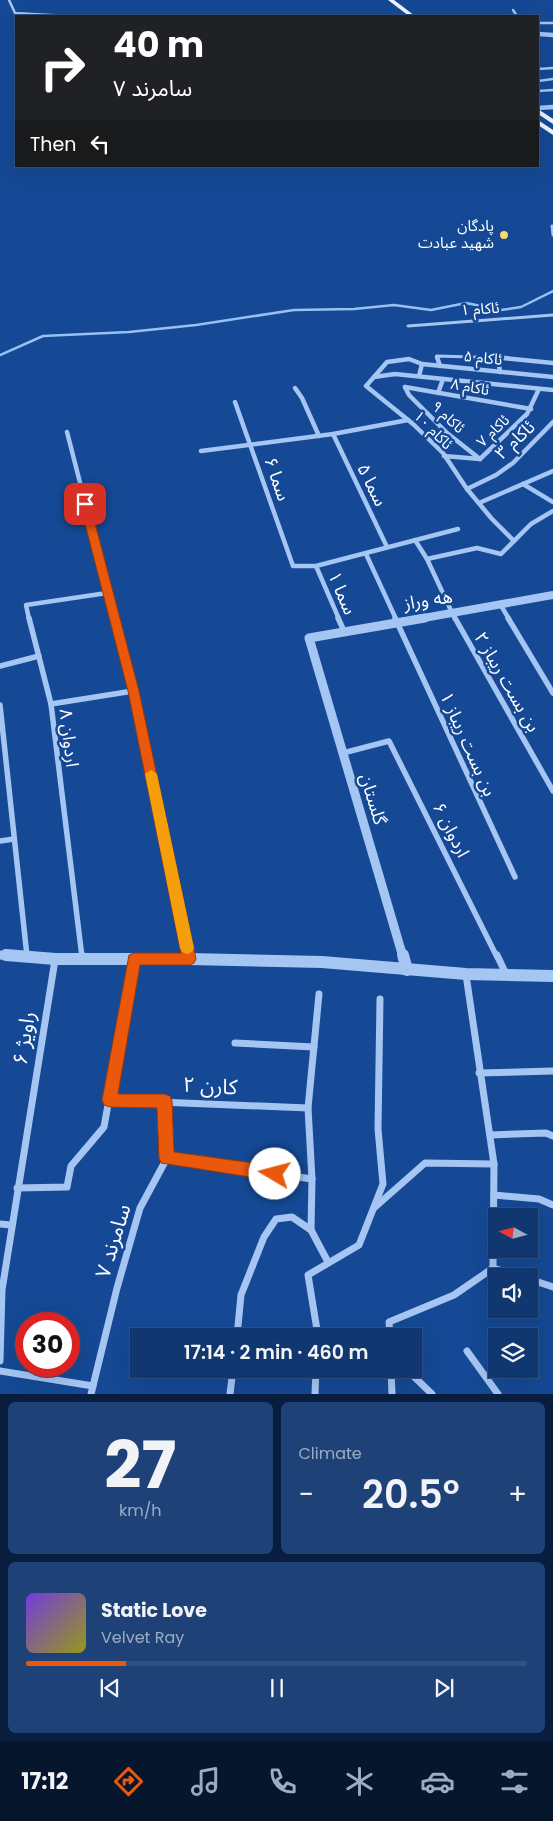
<!DOCTYPE html>
<meta charset="utf-8">
<style>
:root{--surface:#103770;--page:#1e4278;--text:#f1f3f6;--muted:#9cacc3;--line:#305183;--accent:#ea580c}
body{margin:0;font-family:Poppins,"Noto Sans Arabic",sans-serif;background:var(--page);color:var(--text);height:100vh;display:flex;flex-direction:column;font-size:19px;white-space:nowrap}
*{box-sizing:border-box;margin:0}
p{font-size:16px;color:var(--muted)}
.icon{flex:none;width:28px;height:28px;fill:none;stroke:currentColor;stroke-width:2;stroke-linecap:round;stroke-linejoin:round}
.map{position:relative;height:1394px;overflow:hidden}
.sheet{display:flex;flex-direction:column;gap:8px;padding:8px;background:#091e3e;flex:1}
.sheet>*{flex:none}
.hud{position:absolute;left:15px;top:15px;width:524px;height:152px;border-radius:0px;box-shadow:0 5px 20px #0002,0 0 0 1px var(--line);background:#202124;color:#fff;overflow:hidden}
.needle{width:32px;rotate:277deg}
.buttons{position:absolute;left:488px;top:1208px;display:grid;gap:10px}
.buttons a{display:grid;place-items:center;width:50px;height:50px;border-radius:0px;background:var(--surface);box-shadow:0 5px 20px #0002,0 0 0 1px var(--line);font-size:25px}
.speed{position:absolute;left:15px;top:1312px;display:flex;gap:10px;font-size:25px;font-weight:700;text-align:center}
.speed>*{display:grid;place-content:center;width:65px;height:65px;border-radius:50%;background:var(--surface);box-shadow:0 5px 20px #0002,0 0 0 1px var(--line);line-height:1}
.speed .limit{border:8px solid #d22;background:#fff;color:#111}
.pin{position:absolute;display:grid;place-items:center;width:42px;height:42px;color:#fff;margin:-21px;border-radius:10px;box-shadow:0 2px 8px #0006}
.me{position:absolute;width:55px;margin:-28px;rotate:278deg;stroke-linejoin:round;filter:drop-shadow(0 0 4px #0008)}
.turn{display:flex;align-items:center;gap:18px;height:105px;padding:0 15px;font-size:22px}
.turn .icon{width:65px;height:65px;stroke-width:2.5}
.turn b{display:block;font-size:35px;line-height:42px}
.then{display:flex;align-items:center;height:48px;padding:0 15px;background:#0003;gap:10px;font-size:19px}
.big{font-size:38px;font-weight:600;line-height:1.1}
.sheet .widget{flex:1;display:flex;flex-direction:column;justify-content:center;gap:8px;min-width:0;padding:0 18px;border-radius:8px;background:var(--page)}
.sheet .dial{align-items:center;gap:0}
.dial b{font-size:65px;line-height:1}
.song{display:flex;align-items:center;gap:15px}
.cover{width:60px;height:60px;border-radius:8px;background:linear-gradient(135deg,hsl(260 70% 55%),hsl(60 70% 35%))}
.played{height:5px;border-radius:2px;background:linear-gradient(90deg,var(--accent) 20%,var(--line) 20%)}
.keys{display:flex;justify-content:space-around;direction:ltr}
.heat{display:flex;justify-content:space-between;align-items:center;font-size:28px;direction:ltr}
.sheet .tiles{flex:1;display:grid;gap:8px;grid-template-columns:1fr 1fr}
.widget:last-child{grid-column:span 2}
.trip{position:absolute;left:130px;top:1328px;width:292px;height:50px;border-radius:0px;background:var(--surface);box-shadow:0 5px 20px #0002,0 0 0 1px var(--line);font-weight:600;line-height:50px;text-align:center}
.dock{display:flex;height:80px;justify-content:space-around;align-items:center;background:#06162d;color:var(--muted)}
.dock .icon{width:35px;height:35px}
.dock .on{color:var(--accent)}
.dock b{font-size:22px;color:var(--text)}
.map>svg:first-child{display:block}
</style>
<div class="map">
<svg width="553" height="1394" viewBox="0 0 553 1394">
<rect width="100%" height="100%" fill="#154995"/>
<g fill="none" stroke-linecap="round" stroke-linejoin="round">
<polyline stroke="#97c0f4" stroke-width="2.5" points="0,355 43,336 129,332 196,325 294,310 354,309 394,305 431,310 466,303 501,310 521,307 553,291"/>
<g stroke="#a5c5f2" stroke-width="2.5">
<polyline points="9,0 15,13 68,16"/>
<polyline points="513,10 517,16"/>
<polyline points="538,23 553,23"/>
<polyline points="538,69 553,68"/>
<polyline points="538,81 553,79"/>
<polyline points="538,91 553,90"/>
</g>
<g stroke="#a5c5f2" stroke-width="3">
<polyline points="552,226 553,235"/>
<polyline points="408,326 553,315"/>
<polyline points="438,358 437,356 506,358"/>
</g>
<g stroke="#a5c5f2" stroke-width="4.5">
<polyline points="437,357 440,366"/>
<polyline points="494,357 553,363"/>
<polyline points="498,358 500,372"/>
<polyline points="419,376 422,364 553,377"/>
<polyline points="374,377 387,362 409,359 422,364"/>
<polyline points="405,387 531,409"/>
<polyline points="405,387 409,395 447,433 480,459"/>
<polyline points="295,388 302,398 319,436"/>
<polyline points="438,393 443,379"/>
<polyline points="235,402 293,566 316,566 458,529"/>
<polyline points="67,432 115,619"/>
<polyline points="333,434 387,547"/>
<polyline points="201,451 333,434 408,420"/>
<polyline points="444,456 480,459 527,414 539,389"/>
<polyline points="523,484 553,502"/>
<polyline points="467,489 496,475 513,463 553,422"/>
<polyline points="479,503 553,471"/>
<polyline points="415,540 427,559 455,619"/>
<polyline points="514,541 492,519 467,489 443,453 413,424 366,386 374,377 395,374 553,390"/>
<polyline points="366,554 396,619"/>
<polyline points="427,559 477,548 501,554 531,524 553,511"/>
<polyline points="316,566 339,619"/>
<polyline points="500,604 509,619"/>
<polyline points="29,619 26,605 107,593"/>
</g>
<g stroke="#a5c5f2" stroke-width="5.5">
<polyline points="29,618 51,704 82,957"/>
<polyline points="114,618 133,691 189,957"/>
<polyline points="338,618 344,631"/>
<polyline points="395,618 515,877"/>
<polyline points="455,618 553,791"/>
<polyline points="508,618 553,693"/>
<polyline points="0,666 39,656"/>
<polyline points="51,704 133,691"/>
<polyline points="0,705 27,956"/>
<polyline points="343,753 389,741 497,957"/>
<polyline points="0,841 14,839"/>
</g>
<g stroke="#a5c5f2" stroke-width="7">
<polyline points="82,955 82,959"/>
<polyline points="188,955 189,958"/>
<polyline points="497,955 506,974"/>
<polyline points="466,975 494,1164 493,1268"/>
<polyline points="319,994 308,1108 312,1179 311,1230 328,1262"/>
<polyline points="235,1043 314,1047"/>
<polyline points="479,1073 553,1071"/>
<polyline points="110,1100 308,1108"/>
<polyline points="490,1135 546,1133 553,1136"/>
<polyline points="167,1158 312,1179"/>
<polyline points="17,1188 67,1187 71,1166 104,1127 134,959"/>
<polyline points="494,1195 539,1199 553,1205"/>
<polyline points="374,1208 425,1163 494,1164"/>
<polyline points="0,1224 11,1225"/>
<polyline points="529,1279 553,1287"/>
<polyline points="237,1336 241,1295 264,1237 276,1219 292,1217 311,1230"/>
<polyline points="318,1336 308,1275 359,1245 383,1184 378,1129 380,999"/>
<polyline points="390,1336 389,1322 454,1295 493,1268 519,1276"/>
<polyline points="467,1351 498,1394"/>
<polyline points="0,1361 2,1290 55,960"/>
<polyline points="391,1369 392,1394"/>
<polyline points="406,1369 432,1394"/>
<polyline points="0,1371 93,1386"/>
<polyline points="91,1394 117,1288 140,1208 167,1158 164,1101"/>
<polyline points="230,1394 233,1369"/>
<polyline points="315,1394 316,1369"/>
</g>
<g stroke="#a5c5f2" stroke-width="4.5">
<polyline points="538,34 553,35"/>
<polyline points="538,108 553,107"/>
</g>
<polyline stroke="#a5c5f2" stroke-width="8" points="418,619 553,595"/>
<g stroke="#a5c5f2" stroke-width="9">
<polyline points="0,955 23,957"/>
<polyline points="403,957 309,638 425,618"/>
</g>
<g stroke="#a5c5f2" stroke-width="12">
<polyline points="6,955 55,959 189,959 322,962 466,974 553,976"/>
<polyline points="403,955 407,970"/>
</g>
<g fill="#eff5ff" fill-rule="evenodd">
<polygon points="388,0 394,0 415,16 409,16"/>
<polygon points="538,109 553,119 553,124 538,114"/>
<polygon points="538,120 553,130 553,135 538,125"/>
</g>
</g>
<polygon fill="#ea580c" stroke="#983908" points="82,501 85,501 90,504 139,691 196,959 194,963 189,965 140,965 118,1094 164,1094 170,1096 172,1101 174,1152 275,1166 281,1168 283,1174 281,1179 275,1181 161,1163 159,1158 157,1108 110,1107 104,1105 102,1100 129,955 134,953 181,953 128,691 80,504"/>
<polygon fill="#f59e0b" points="151,770 157,774 194,948 192,952 187,954 182,952 180,948 145,774"/>
<circle fill="#ffd765" stroke="#154995" stroke-width="2" cx="504" cy="235" r="5"/>
<g text-anchor="middle" stroke-width="5" stroke-linejoin="round" paint-order="stroke">
<g font-size="15" fill="#fff" stroke="#154995" text-anchor="end">
<text x="494" y="231">پادگان<tspan x="494" dy="17">شهید عبادت</tspan></text>
</g>
<g font-size="15" fill="#fff" stroke="#154995">
<text transform="translate(480 309) rotate(-4)" y="5">ئاکام ۱</text>
<text transform="translate(483 358) rotate(6)" y="5">ئاکام ۵</text>
<text transform="translate(470 387) rotate(10)" y="5">ئاکام ۸</text>
<text transform="translate(448 417) rotate(43)" y="5">ئاکام ۹</text>
<text transform="translate(433 430) rotate(45)" y="5">ئاکام ۱۰</text>
<text transform="translate(493 431) rotate(-44)" y="5">ئاکام ۷</text>
</g>
<g font-size="18" fill="#fff" stroke="#154995">
<text transform="translate(515 440) rotate(-43)" y="6">ئاکام ۳</text>
<text transform="translate(277 479) rotate(71)" y="6">سما ۶</text>
<text transform="translate(372 485) rotate(64)" y="6">سما ۵</text>
<text transform="translate(342 593) rotate(67)" y="6">سما ۱</text>
<text transform="translate(428 600) rotate(-9)" y="6">هه وراز</text>
<text transform="translate(507 682) rotate(60)" y="6">بن بست ریباز ۲</text>
<text transform="translate(69 738) rotate(83)" y="6">اردوان ۸</text>
<text transform="translate(468 744) rotate(66)" y="6">بن بست ریباز ۱</text>
<text transform="translate(373 799) rotate(73)" y="6">گلستان</text>
<text transform="translate(451 830) rotate(63)" y="6">اردوان ۶</text>
</g>
<g font-size="21" fill="#fff" stroke="#154995">
<text transform="translate(24 1038) rotate(-81)" y="7">راویژ ۶</text>
<text transform="translate(210 1086) rotate(3)" y="7">کارن ۲</text>
<text transform="translate(113 1241) rotate(-73)" y="7">سامرند ۷</text>
</g>
</g>
</svg>
<div class="buttons">
<a><svg class="needle" viewBox="-14 -14 28 28"><path d="M0-13l5 13h-10z" fill="#e53935"/><path d="M0 13l5-13h-10z" fill="#9cacc3"/></svg></a>
<a><svg class="icon" aria-label="sound" viewBox="0 0 24 24"><path d="M4 9h4l5-4v14l-5-4H4zM17 9q2 3 0 6"/></svg></a>
<a><svg class="icon" aria-label="layers" viewBox="0 0 24 24"><path d="M12 4l9 5-9 5-9-5zM3 14l9 5 9-5"/></svg></a>
</div>
<div class="speed"><div class="limit">30</div></div>
<div class="pin" style="left:85px;top:504px;background:#d93025"><svg class="icon" aria-label="arrive" viewBox="0 0 24 24"><path d="M6 21V4h12l-3 4 3 4H6"/></svg></div>
<svg class="me" style="left:275px;top:1174px" viewBox="-20 -20 40 40"><circle r="19" fill="#fff"/><path d="M0-13L10 11 0 6-10 11z" fill="#ea580c"/></svg>
<div class="trip">17:14 · 2 min · 460 m</div>
<div class="hud">
<div class="turn"><svg class="icon" aria-label="right" viewBox="0 0 24 24"><path d="M7 20v-9h11M14 6l5 5-5 5"/></svg><div><b>40 m</b>سامرند ۷</div></div>
<div class="then">Then<svg class="icon" aria-label="left" viewBox="0 0 24 24"><path d="M17 20v-9H6M10 6l-5 5 5 5"/></svg></div>
</div>
</div>
<section class="sheet">
<div class="tiles">
<div class="widget dial"><b>27</b><p>km/h</p></div>
<div class="widget"><p>Climate</p>
<div class="heat"><a>−</a><b class="big">20.5°</b><a>+</a></div>
</div>
<div class="widget">
<div class="song"><i class="cover"></i><div><b>Static Love</b><p>Velvet Ray</p></div></div>
<div class="played"></div>
<div class="keys"><svg class="icon" aria-label="previous" viewBox="0 0 24 24"><path d="M18 5L8 12l10 7zM5 5v14"/></svg><svg class="icon" aria-label="pause" viewBox="0 0 24 24"><path d="M8 5v14M16 5v14"/></svg><svg class="icon" aria-label="next" viewBox="0 0 24 24"><path d="M6 5l10 7-10 7zM19 5v14"/></svg></div>
</div>
</div>
</section>
<nav class="dock">
<b>17:12</b>
<svg class="icon on" aria-label="directions" viewBox="0 0 24 24"><path d="M12 3l9 9-9 9-9-9zM9 14v-3h6M13 9l2 2-2 2"/></svg>
<svg class="icon" aria-label="music" viewBox="0 0 24 24"><path d="M9 18V5l10-2v13"/><circle cx="6" cy="18" r="3"/><circle cx="16" cy="16" r="3"/></svg>
<svg class="icon" aria-label="phone" viewBox="0 0 24 24"><path d="M5 4h4l2 5-3 2q2 4 5 5l2-3 5 2v4C11 20 4 13 5 4z"/></svg>
<svg class="icon" aria-label="climate" viewBox="0 0 24 24"><path d="M12 3v18M4 7l16 10M4 17L20 7"/></svg>
<svg class="icon" aria-label="car" viewBox="0 0 24 24"><path d="M5 17H2v-5l4-1 3-4h7l3 4 3 1v5h-3M9 17h6M6 11h13"/><circle cx="7" cy="17" r="2"/><circle cx="17" cy="17" r="2"/></svg>
<svg class="icon" aria-label="filters" viewBox="0 0 24 24"><path d="M4 7h16M4 17h16"/><circle cx="9" cy="7" r="2"/><circle cx="15" cy="17" r="2"/></svg>
</nav>
